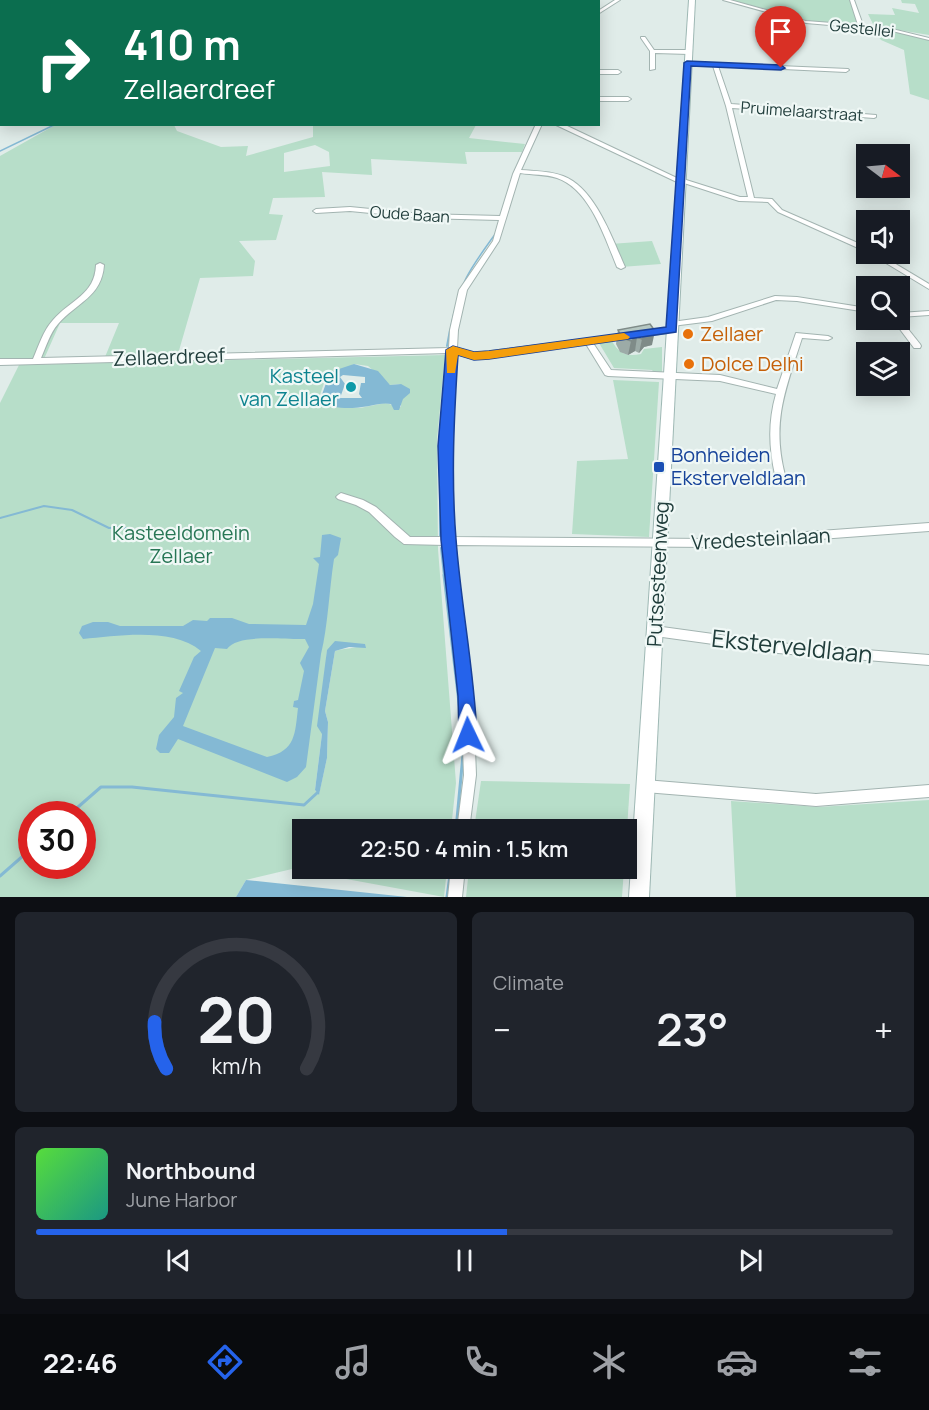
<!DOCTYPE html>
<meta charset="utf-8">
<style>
:root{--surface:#171b24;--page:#20242c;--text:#f1f3f6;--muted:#9ea1a6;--line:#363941;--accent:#2563eb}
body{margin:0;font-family:Manrope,sans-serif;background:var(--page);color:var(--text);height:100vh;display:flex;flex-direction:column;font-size:22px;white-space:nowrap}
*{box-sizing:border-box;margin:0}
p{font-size:20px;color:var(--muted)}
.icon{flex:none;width:33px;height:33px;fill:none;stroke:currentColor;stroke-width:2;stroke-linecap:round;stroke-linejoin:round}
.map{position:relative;height:897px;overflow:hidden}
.side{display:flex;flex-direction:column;gap:15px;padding:15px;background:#0d0f14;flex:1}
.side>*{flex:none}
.hud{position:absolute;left:0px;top:0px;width:600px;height:126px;box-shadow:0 3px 15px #0003;background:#0b6e4f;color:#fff;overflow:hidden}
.needle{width:39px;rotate:106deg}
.buttons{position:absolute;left:856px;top:144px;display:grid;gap:12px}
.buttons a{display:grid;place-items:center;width:54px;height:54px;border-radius:0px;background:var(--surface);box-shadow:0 3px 15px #0003;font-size:30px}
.speed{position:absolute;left:18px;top:801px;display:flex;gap:12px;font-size:30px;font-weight:700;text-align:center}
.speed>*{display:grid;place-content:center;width:78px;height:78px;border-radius:50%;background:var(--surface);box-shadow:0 3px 15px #0003;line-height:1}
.speed .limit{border:9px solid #d22;background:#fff;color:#111}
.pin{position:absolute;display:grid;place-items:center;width:51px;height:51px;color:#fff;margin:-62px -26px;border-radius:50% 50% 50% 0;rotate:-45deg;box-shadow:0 0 6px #0007}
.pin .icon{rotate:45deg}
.me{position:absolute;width:66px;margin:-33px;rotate:358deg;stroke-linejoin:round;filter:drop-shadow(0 0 4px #0008)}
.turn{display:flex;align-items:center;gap:21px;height:126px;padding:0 24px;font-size:27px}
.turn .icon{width:78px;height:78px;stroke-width:2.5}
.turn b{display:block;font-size:42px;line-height:51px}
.big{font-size:45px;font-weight:600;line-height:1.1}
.side .widget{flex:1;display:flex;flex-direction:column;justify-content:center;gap:9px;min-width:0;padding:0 21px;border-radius:9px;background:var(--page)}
.side .dial{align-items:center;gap:0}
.dial svg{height:156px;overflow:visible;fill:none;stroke:var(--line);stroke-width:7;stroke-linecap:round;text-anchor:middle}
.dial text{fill:var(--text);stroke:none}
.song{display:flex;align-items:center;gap:18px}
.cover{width:72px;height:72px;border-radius:9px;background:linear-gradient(135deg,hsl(110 70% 55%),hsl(170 70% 35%))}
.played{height:6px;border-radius:3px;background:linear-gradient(90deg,var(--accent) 55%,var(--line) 55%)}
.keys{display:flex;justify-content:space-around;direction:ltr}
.heat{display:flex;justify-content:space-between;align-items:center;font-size:33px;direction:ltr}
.side .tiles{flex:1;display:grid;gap:15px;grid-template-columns:1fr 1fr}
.widget:last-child{grid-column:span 2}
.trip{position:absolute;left:292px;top:819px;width:345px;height:60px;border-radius:0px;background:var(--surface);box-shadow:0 3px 15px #0003;font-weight:600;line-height:60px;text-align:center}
.tabs{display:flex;height:96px;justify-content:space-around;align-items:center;background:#090b0e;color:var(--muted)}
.tabs .icon{width:42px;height:42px}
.tabs .on{color:var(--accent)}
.tabs b{font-size:27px;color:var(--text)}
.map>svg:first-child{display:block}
</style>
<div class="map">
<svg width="929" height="897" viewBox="0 0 929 897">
<rect width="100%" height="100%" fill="#e0ece9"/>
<g fill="#b7dec9" fill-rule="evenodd">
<polygon points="731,0 851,0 858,25 810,21"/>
<polygon points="901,0 929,0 929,35 874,26 868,14 895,15 892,8 919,13 915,4 902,3"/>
<polygon points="834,25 895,31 929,39 929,100 910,94 904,50 881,40 874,31 841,29"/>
<path d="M57 124 174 125 177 131 221 147 248 146 246 156 313 137V124L476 125 469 138 525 144 522 152H465L467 164 371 159 372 175 322 172 325 197 273 198 269 214 283 215 276 240 239 241 255 261 253 276 200 278 178 354 105 357 119 323H60L44 359 0 361V156ZM315 145 329 152 330 166 284 172V153Z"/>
<polygon points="652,241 661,264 621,267 610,244"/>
<path d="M612 341C619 354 627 357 641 354L644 349 662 347V375H656L652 370 614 368 599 343Z"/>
<path d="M445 355 437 440 438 549 456 783 451 829 303 830V868L447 869 444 897 292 869 246 880 236 897H0V403L19 365ZM354 364 368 366 390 385 401 384V407L385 403 360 408 326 406 320 395 325 380ZM365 644C356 649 345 648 335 651L325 711 328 722 327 758 319 794 315 790 322 734 327 650ZM32 814H82V866H32Z"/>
<polygon points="613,380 659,382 649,537 572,534 577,461 628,459"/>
<polygon points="481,781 630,784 627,829 474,829"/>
<polygon points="929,800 929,897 736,897 731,801 819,807"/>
<polygon points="469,869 624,869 622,897 466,897"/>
</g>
<g fill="#84b9d4" fill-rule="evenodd">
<path d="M354 364 378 371 390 385 401 384 410 389V393L403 399 399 410H394L391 404C381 402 372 406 362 407 350 409 330 408 319 403L330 372ZM343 375 365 377V383H361L359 394 362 398H340L345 384 340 377Z"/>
<path d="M330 534 341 538 338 555 334 559C329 591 328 626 321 654L306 767 297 777 287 782 178 739 169 753H160L156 749 159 735 174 717 176 698 183 693 179 691 194 657 201 651C172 627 118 636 83 639L79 633 82 626 93 622H108L120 626H183L193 620 207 621 210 618H232L249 624 306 625 313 604 319 564 313 558 320 557 322 535ZM305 639 309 647 300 663 304 671 298 700 294 701 293 707 298 708C295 733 296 751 267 757L183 726 215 648 227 649C238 633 286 640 305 639Z"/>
<polygon points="335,641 365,644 366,648 349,647 335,651 325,711 328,722 327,758 319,795 315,790 322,734 317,726 327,650"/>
<polygon points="246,880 407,897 236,897"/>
</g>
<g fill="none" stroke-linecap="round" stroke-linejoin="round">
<g stroke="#84b9d4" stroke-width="1.5">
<polyline points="498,0 500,2"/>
<polyline points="0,151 56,124"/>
<path d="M450 331C459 284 468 271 496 233"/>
</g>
<g stroke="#84b9d4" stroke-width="2">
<polyline points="447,346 450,330"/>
<polyline points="0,518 44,506 72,510 109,528 120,527 143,532"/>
<polyline points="168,533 219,530"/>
<polyline points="440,536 440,452 447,353"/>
<polyline points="441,548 444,576"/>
</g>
<g stroke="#84b9d4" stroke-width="3">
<polyline points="444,575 463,737"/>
<polyline points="70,814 101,787 132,787 304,805 317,793"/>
<polyline points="456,830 463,755"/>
<polyline points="0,876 32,848"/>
<polyline points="447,897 451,868"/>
</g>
<g stroke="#a3b4b1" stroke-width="2">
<g id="minor">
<polygon points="48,0 52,0 52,2 47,2"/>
<polygon points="80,0 84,0 84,2 79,2"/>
<polygon points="120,0 124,0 124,2 119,2"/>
<polygon points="149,0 153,0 153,2 148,2"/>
<polygon points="201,0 205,0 205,2 200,2"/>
<polygon points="348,0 352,0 353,2 348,2"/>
<polygon points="615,0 620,0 598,14 598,11"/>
<polygon points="723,0 730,0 806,21 858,25 850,0 854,0 863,25 888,28 929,38 929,40 888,30 806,23"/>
<polygon points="641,37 645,37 654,50 689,50 692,52 689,54 655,53 655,69 650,70 650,51 641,38"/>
<polygon points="0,61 2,61 2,64 0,65"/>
<polygon points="685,62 848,69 849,70 846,72 718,66 731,104 876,115 876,117 874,118 732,108 754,198 772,199 782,210 867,247 867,252 778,212 768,202 739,201 684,183 679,183 554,124 563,124 679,179 683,179 740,197 748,197 726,106 713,66 687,65 684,63"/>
<polygon points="598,70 618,70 621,72 618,74 598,74"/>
<polygon points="598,97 628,97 631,99 628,101 598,101"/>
<path d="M536 124H542L521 170C535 171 550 171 563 176 595 188 612 238 625 267L621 269 617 267C605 238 590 189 557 178 546 174 532 175 520 173L499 241 467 290 458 330 457 348 474 353 628 334 632 336 631 338 593 343 611 370 720 375 777 389 796 333 828 336 832 338 828 340 802 338C786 388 771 422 785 475L801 476 803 478 801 480C789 483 775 483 763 481L761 479 763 477 775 475C769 447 768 422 776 394L720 381 608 376 605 375 586 344 474 359 456 354 449 446 454 537 711 539 929 523V531L711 547 455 545 473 696 476 775 469 830H457L464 775 461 696 445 545 404 544 395 537 369 512 356 505 338 499 336 497 338 495 341 493 363 500 376 507 410 537H444L441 446 448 353 0 365V359H33C39 345 43 331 53 320 70 300 95 295 96 265L100 263 104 265C102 297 76 303 58 324 50 333 46 347 41 358L449 348 450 330 459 290 493 241 499 220 422 218 350 211 316 213 313 211 316 209 350 207 422 214 500 216 513 174Z"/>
<polygon points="871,254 879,254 929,284 929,289"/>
<polygon points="775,296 797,297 867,308 867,312 797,301 776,300 712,321 672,326 668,324 672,322 708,317"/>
<polygon points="929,311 929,315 900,317 900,313"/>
<polygon points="900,319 920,344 921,346 920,348 914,348 893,320"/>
<polygon points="672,328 676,330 675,332 645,336 641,334 645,332"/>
<polygon points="655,626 778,643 929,655 929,665 778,653 655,636 651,634 650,631 651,628"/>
<polygon points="645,780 816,794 929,785 929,797 816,806 645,792 641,790 639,786 641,782"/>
<polygon points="451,868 465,868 462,897 448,897"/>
</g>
</g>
<g stroke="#a3b4b1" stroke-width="2">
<g id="tertiary">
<polygon points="378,0 377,2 368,2"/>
<polygon points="0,118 2,118 0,123"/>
</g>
</g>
<g stroke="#9eb8b4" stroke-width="2">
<polygon id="secondary" points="689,0 695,0 649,897 629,897"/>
</g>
<use href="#minor" fill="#fff" fill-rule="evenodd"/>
<use href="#tertiary" fill="#fff" fill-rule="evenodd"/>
<use href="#secondary" fill="#fff" fill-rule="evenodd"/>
</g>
<polygon fill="#9caba7" points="650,324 652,345 644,347 639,353 635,351 628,355 620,352 616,344 618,330"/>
<g fill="#7f8b88">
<polygon points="655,331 652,345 644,347 639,353 642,339 646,333"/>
<polygon points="637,337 635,351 628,355 631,341"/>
</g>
<polygon fill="#b5c7c2" stroke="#7f8b88" stroke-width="1.5" points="650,324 655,331 646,333 642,339 637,337 631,341 622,338 618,330"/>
<path fill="#2563eb" stroke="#184099" stroke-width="1.5" d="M687 61 781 65 785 68 781 70 691 66 676 332 489 359 474 360 458 355C454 417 451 477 456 539 461 605 474 669 477 735L475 741 468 744 462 741 459 735 458 696 441 540 438 446 446 350 453 346 474 352 489 351 666 327 684 63Z"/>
<polygon fill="#f59e0b" points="624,333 630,337 628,339 489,359 474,360 458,355 455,373 447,373 446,350 453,346 474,352 489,351"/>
<g fill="#e8710a" stroke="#f0f8f6" stroke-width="2">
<circle cx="688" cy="334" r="6"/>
<circle cx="689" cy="364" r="6"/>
</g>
<circle fill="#0f9aa8" stroke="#f0f8f6" stroke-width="2" cx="351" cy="387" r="6"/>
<rect fill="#1a4fb4" stroke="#f0f8f6" stroke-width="2" x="653" y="461" width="12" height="12" rx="3"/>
<g text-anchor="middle" stroke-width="4.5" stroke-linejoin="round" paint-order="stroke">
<g font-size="16" fill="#203d3b" stroke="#f0f8f6">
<text transform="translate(862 28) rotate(6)" y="6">Gestellei</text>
<text transform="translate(802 111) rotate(4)" y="6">Pruimelaarstraat</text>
<text transform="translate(410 214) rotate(4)" y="6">Oude Baan</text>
</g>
<g font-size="20" fill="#c56008" stroke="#f0f8f6" text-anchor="start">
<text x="700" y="341">Zellaer</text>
<text x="701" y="371">Dolce Delhi</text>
</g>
<g font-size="20" fill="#203d3b" stroke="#f0f8f6">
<text transform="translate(169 357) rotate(-2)" y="7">Zellaerdreef</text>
<text transform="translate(761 539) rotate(-3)" y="7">Vredesteinlaan</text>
<text transform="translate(658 574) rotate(-87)" y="7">Putsesteenweg</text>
</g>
<g font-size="20" fill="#0d838f" stroke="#f0f8f6" text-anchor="end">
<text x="339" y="383">Kasteel<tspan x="339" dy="23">van Zellaer</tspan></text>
</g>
<g font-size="20" fill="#164399" stroke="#f0f8f6" text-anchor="start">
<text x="671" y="462">Bonheiden<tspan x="671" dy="23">Eksterveldlaan</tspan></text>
</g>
<g font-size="20" fill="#277655" stroke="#f0f8f6">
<text x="181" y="540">Kasteeldomein<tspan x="181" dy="23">Zellaer</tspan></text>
</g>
<g font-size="24" fill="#203d3b" stroke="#f0f8f6">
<text transform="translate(792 647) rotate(6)" y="8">Eksterveldlaan</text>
</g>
</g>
</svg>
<div class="buttons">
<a><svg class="needle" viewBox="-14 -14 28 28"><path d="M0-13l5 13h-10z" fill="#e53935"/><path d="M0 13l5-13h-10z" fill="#9ea1a6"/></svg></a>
<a><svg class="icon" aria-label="sound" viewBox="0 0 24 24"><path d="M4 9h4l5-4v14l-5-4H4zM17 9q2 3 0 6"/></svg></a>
<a><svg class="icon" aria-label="search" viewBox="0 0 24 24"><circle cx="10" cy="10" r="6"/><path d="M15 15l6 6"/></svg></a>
<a><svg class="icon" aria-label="layers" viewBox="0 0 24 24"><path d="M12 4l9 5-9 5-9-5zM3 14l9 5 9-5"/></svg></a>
</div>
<div class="speed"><div class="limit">30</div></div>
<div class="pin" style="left:781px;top:68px;background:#d93025"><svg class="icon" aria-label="arrive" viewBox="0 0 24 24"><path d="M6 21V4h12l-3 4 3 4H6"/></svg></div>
<svg class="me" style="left:468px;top:735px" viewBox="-20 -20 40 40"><path d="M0-17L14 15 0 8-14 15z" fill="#2563eb" stroke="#fff" stroke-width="4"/></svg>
<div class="trip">22:50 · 4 min · 1.5 km</div>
<div class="hud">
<div class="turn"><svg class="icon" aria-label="right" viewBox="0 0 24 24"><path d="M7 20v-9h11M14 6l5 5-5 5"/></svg><div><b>410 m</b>Zellaerdreef</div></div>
</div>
</div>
<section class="side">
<div class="tiles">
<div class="widget dial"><svg viewBox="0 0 100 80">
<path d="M14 69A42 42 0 1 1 86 69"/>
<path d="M14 69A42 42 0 0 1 8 45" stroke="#2563eb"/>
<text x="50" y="56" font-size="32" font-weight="700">20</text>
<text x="50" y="72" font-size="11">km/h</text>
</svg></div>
<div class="widget"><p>Climate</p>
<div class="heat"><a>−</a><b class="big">23°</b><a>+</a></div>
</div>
<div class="widget">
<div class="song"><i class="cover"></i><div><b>Northbound</b><p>June Harbor</p></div></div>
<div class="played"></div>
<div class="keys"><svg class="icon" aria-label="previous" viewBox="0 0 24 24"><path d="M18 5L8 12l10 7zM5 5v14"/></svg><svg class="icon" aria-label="pause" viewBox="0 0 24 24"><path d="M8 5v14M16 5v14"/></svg><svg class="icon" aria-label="next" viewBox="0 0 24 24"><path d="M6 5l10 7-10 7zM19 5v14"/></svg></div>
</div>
</div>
</section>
<nav class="tabs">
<b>22:46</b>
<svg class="icon on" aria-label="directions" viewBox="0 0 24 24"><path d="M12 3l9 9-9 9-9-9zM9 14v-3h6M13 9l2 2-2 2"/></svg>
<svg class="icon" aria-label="music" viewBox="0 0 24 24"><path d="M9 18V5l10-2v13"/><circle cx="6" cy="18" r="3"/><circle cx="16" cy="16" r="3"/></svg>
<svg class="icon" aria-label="phone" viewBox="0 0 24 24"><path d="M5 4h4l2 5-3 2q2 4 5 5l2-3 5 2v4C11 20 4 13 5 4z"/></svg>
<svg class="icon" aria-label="climate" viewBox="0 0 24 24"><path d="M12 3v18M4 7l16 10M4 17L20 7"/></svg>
<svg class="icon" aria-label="car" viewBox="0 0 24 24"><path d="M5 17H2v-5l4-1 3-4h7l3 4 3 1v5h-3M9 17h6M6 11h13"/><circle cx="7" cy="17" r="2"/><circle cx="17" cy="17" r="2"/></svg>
<svg class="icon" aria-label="filters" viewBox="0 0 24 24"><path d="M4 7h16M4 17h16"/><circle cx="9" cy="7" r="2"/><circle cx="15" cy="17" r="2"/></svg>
</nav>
